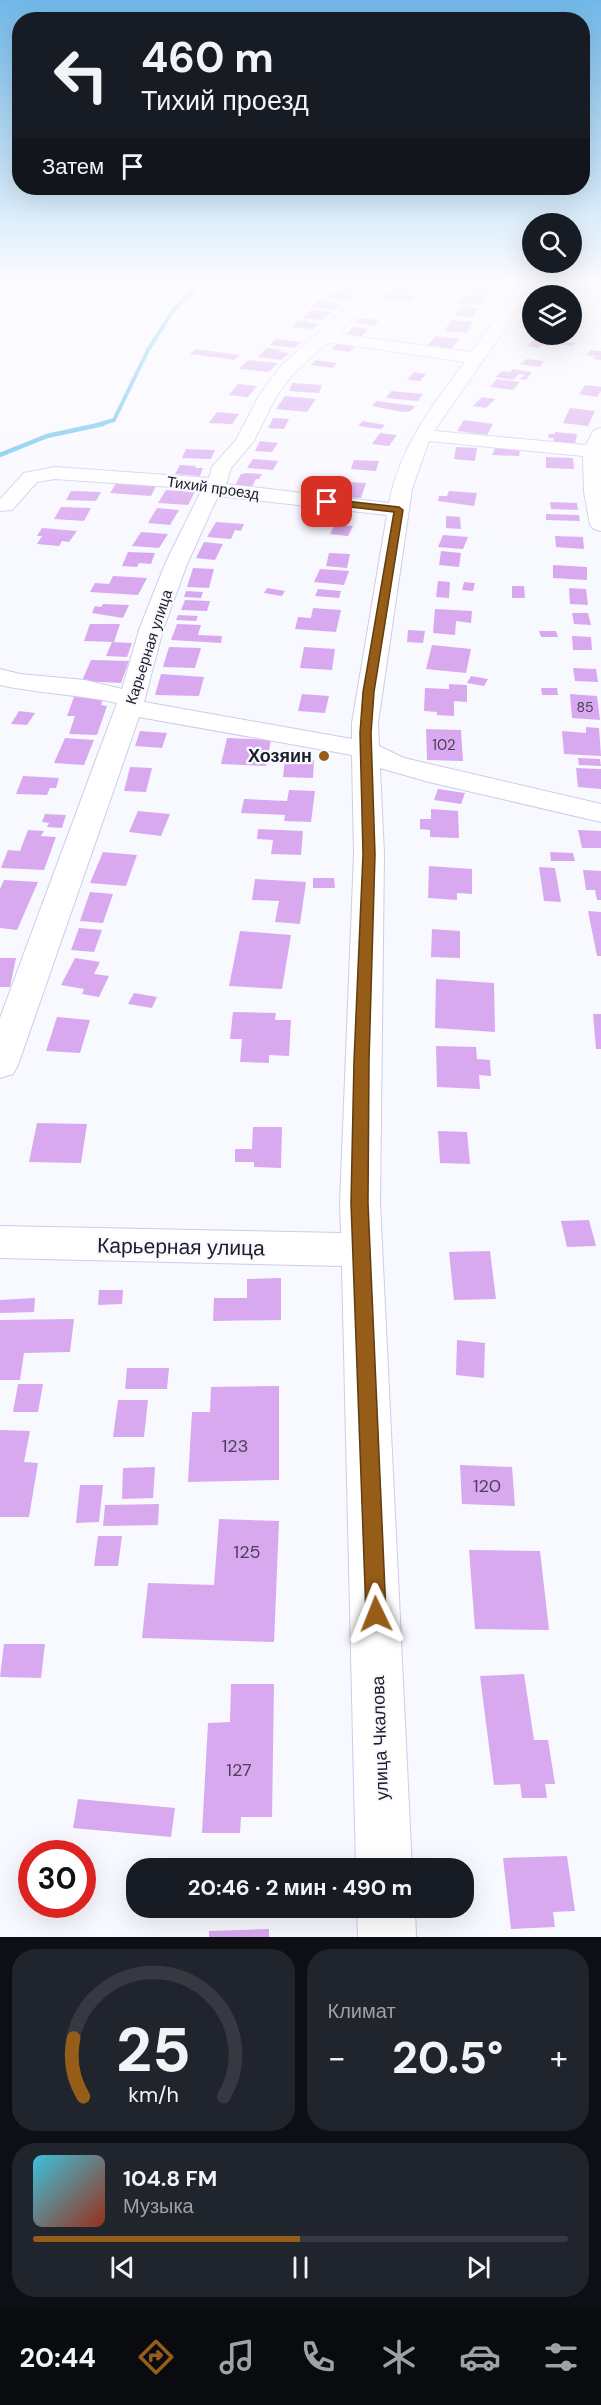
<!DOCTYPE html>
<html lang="ru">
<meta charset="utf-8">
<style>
:root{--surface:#171b24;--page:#20242c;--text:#f1f3f6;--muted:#9ea1a6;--line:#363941;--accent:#955d18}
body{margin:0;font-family:"DM Sans",sans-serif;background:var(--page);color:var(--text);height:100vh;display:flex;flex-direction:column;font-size:22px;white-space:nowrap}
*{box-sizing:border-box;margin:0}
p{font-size:20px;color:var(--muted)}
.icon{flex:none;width:33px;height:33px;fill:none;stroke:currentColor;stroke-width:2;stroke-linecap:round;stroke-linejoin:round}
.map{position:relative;height:1937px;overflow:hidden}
.side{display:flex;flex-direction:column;gap:12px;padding:12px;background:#0d0f14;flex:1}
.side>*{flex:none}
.top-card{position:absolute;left:12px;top:12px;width:578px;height:183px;border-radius:24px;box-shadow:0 6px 24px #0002;background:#171b24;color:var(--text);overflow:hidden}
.buttons{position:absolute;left:522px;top:213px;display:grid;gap:12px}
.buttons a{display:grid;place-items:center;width:60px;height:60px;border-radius:50%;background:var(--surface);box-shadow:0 6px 24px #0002;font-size:30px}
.speed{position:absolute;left:18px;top:1840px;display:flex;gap:12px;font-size:30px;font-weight:700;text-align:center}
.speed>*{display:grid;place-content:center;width:78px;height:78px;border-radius:50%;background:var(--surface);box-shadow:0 6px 24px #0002;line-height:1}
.speed .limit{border:9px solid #d22;background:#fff;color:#111}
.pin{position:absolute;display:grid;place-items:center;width:51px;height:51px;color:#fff;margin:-26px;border-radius:12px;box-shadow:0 3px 9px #0006}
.me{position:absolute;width:66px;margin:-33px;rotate:358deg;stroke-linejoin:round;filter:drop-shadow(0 0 4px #0008)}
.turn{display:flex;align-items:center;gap:21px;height:126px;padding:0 30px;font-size:27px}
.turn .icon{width:78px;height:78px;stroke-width:2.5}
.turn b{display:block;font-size:42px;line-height:51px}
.then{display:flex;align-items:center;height:57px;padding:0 30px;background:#0003;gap:12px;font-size:22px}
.big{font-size:45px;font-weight:700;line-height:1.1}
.side .widget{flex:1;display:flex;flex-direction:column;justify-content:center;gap:9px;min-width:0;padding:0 21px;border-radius:24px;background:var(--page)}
.side .dial{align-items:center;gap:0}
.dial svg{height:156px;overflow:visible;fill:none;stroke:var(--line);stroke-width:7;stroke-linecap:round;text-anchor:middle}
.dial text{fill:var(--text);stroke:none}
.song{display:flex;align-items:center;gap:18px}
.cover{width:72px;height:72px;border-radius:9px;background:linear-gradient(135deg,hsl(190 70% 55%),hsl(10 70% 35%))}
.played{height:6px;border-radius:3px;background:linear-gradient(90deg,var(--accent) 50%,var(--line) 50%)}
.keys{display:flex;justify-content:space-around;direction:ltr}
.heat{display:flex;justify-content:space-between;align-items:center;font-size:33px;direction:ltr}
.side .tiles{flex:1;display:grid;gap:12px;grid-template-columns:1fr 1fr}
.widget:last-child{grid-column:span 2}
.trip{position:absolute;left:126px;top:1858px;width:348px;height:60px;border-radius:24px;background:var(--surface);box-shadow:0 6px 24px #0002;font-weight:700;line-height:60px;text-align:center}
.tab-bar{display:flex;height:96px;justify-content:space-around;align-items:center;background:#090b0e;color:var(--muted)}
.tab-bar .icon{width:42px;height:42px}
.tab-bar .active{color:var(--accent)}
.tab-bar b{font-size:27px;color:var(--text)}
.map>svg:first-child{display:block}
</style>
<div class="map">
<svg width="601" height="1937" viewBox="0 0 601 1937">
<rect width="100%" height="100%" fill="#f8f8ff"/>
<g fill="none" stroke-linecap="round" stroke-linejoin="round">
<polyline stroke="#5fbdea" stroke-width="4" points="97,425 114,420 148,350 172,312 202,281"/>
<polyline stroke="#5fbdea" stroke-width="4.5" points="0,455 47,436 103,424"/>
</g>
<g fill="#d9a9f0">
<polygon points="343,282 363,284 358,288 364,289 361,291 332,288"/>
<polygon points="401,283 416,284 409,292 393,291"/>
<polygon points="579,283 594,285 593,287 601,288 601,292 592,291 590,294 573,292"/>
<polygon points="475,286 493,288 487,294 468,292"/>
<polygon points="335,290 353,292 348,297 353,297 351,300 327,297"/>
<polygon points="387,292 417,296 411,302 381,298"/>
<polygon points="464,294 487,296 481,305 459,304"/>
<polygon points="320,299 330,301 328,302 341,304 334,310 311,307"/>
<polygon points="461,306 479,308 472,317 455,316"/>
<polygon points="312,309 332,312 322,320 302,318"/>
<polygon points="360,318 379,320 374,325 355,323"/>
<polygon points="298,320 310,321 308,323 318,324 313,329 291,327"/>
<polygon points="451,320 473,322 467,333 444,331"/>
<polygon points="353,327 368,329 362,336 346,334"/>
<polygon points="436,336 460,339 451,349 426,346"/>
<polygon points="537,336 563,339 562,341 576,343 572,346 552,344 550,346 542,345 539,348 527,346"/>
<polygon points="276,339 301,342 294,348 269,345"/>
<polygon points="337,344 355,347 349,352 331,349"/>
<polygon points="267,348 282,350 280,352 289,353 281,360 257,357"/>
<polygon points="195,349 240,355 234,360 190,354"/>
<polygon points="590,350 601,351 601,360 593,359 595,356 587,355"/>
<polygon points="527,359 544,361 540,367 519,364"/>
<polygon points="248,360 278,363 269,372 239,369"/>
<polygon points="316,360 337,363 333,368 311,365"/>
<polygon points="513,369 532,372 526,380 519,379 524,375 519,374 513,380 495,377 502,371 510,372"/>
<polygon points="414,372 426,374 420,381 407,380"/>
<polygon points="497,379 520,382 513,390 490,387"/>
<polygon points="292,383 322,385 319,393 289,391"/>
<polygon points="238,384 257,386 248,397 229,395"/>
<polygon points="585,385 601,387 601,391 597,397 579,394"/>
<polygon points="391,391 423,394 418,401 386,398"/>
<polygon points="285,396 316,399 307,412 276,409"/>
<polygon points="482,397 495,399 486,408 473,406"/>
<polygon points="376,401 415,406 411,411 403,412 372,406"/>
<polygon points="570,408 595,411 588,426 563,423"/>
<polygon points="217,412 239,414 232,424 209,423"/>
<polygon points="273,418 289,419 284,429 268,428"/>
<polygon points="464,420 493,424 487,435 457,431"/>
<polygon points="363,421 385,425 381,429 358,426"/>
<polygon points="555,432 577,434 575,444 553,442 554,438 548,438 549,434 555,434"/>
<polygon points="380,433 397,435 389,446 372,444"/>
<polygon points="260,441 278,443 272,452 255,451"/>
<polygon points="456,447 477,448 475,461 454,459"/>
<polygon points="495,448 520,450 519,456 492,455"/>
<polygon points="186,449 215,450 211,459 182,458"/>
<polygon points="546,457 573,458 574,469 546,468"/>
<polygon points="253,459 278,461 273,470 247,468"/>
<polygon points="354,460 379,461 376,471 351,469"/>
<polygon points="180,465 196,466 195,468 203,468 200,476 175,474"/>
<polygon points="247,473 262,474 259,479 256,479 250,490 233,489 241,474"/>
<polygon points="117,482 157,484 151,496 110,493"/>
<polygon points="350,482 366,483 361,498 344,497"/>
<polygon points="166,490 195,492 188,505 158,503"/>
<polygon points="71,491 101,492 96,501 66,500"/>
<polygon points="449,491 477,493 474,506 438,501 439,496 447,496"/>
<polygon points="550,502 577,503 578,510 551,509"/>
<polygon points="61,507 91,508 84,521 54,519"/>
<polygon points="157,508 179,510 170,525 148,523"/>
<polygon points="546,514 579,515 580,521 546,520"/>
<polygon points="446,516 460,517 461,529 446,528"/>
<polygon points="216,522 244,524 241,531 235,530 231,539 207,537"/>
<polygon points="335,524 353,526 348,536 330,534"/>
<polygon points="42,528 77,531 69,542 62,541 59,546 37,544 42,536 37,536"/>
<polygon points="141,532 168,534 159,548 132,546"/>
<polygon points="443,535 468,537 463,549 438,547"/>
<polygon points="555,536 583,537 584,549 556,547"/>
<polygon points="204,542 223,544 215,560 196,558"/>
<polygon points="441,551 461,553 459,567 439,565"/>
<polygon points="128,552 155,553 151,564 139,563 137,567 122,566"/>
<polygon points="329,553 350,554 347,568 326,566"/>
<polygon points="553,565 587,567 587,580 553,578"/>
<polygon points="193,568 214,569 209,588 187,587"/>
<polygon points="320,569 349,571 344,585 314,582"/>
<polygon points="113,576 147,578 138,595 90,592 95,583 109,584"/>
<polygon points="438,581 450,582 449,598 436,597"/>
<polygon points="464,582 475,583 473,591 462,590"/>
<polygon points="512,586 524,586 525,598 512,598"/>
<polygon points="267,588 285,591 282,596 264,593"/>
<polygon points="569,588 586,589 588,605 570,604"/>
<polygon points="318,589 341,591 339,598 315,596"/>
<polygon points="186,591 203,592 201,598 184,597"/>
<polygon points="185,600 210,601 207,611 181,610"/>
<polygon points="103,604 129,605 123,618 92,613 95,606 101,607"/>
<polygon points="313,608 341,610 336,632 295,629 298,617 311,618"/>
<polygon points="435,609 472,611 471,623 456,621 455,635 433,633"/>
<polygon points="572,613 588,613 591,625 574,624"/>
<polygon points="178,615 198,616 196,621 176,620"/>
<polygon points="90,624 120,624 114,642 84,641"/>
<polygon points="177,624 201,625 198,635 222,636 221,643 171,640"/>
<polygon points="408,630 425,631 423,643 407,642"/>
<polygon points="539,631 556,631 558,637 541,637"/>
<polygon points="572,636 591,637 592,650 573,650"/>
<polygon points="112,642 132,643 127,657 106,656"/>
<polygon points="432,645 471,649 466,673 426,669"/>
<polygon points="169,647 201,648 195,668 163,667"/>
<polygon points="304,647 335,649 332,670 300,668"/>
<polygon points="91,660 129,661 121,683 82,681"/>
<polygon points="573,668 596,669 598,682 575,681"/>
<polygon points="161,674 204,677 199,696 155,695"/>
<polygon points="471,676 488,679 484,686 467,683"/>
<polygon points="449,684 467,685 467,702 454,701 454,716 437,715 437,712 424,711 425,688 449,689"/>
<polygon points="541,688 557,688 558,695 542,695"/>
<polygon points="302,694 329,696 325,713 298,711"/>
<polygon points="570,694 597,696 600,720 572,718"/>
<polygon points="74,697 103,698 101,705 107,706 97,735 69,734 75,716 67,716"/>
<polygon points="19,711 35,713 27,725 11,724"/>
<polygon points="586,727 599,728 601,756 564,754 562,731 586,733"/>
<polygon points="426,729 461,730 463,761 427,760"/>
<polygon points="140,731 167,733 162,748 135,746"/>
<polygon points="65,738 94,740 84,765 54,763"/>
<polygon points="227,738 271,740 266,766 221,764"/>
<polygon points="578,758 600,759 601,766 579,765"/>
<polygon points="285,759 314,760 313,778 283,777"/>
<polygon points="130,767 152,768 146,792 124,791"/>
<polygon points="576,768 601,769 601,789 578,787"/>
<polygon points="23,776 59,778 56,788 50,788 47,795 16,794"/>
<polygon points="438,789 465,793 461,804 434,800"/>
<polygon points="289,790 315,791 311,822 284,821 285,815 241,813 244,799 287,801"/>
<polygon points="431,809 458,811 459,838 430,837 430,830 420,829 420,819 431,819"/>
<polygon points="138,811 170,814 161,836 129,832"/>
<polygon points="45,814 66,815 62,828 47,827 49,823 42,822"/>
<polygon points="258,829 303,831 301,855 271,854 273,840 257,839"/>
<polygon points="28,830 44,831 41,836 56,837 44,870 1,868 8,850 20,851"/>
<polygon points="578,830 601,831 601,848 582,848"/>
<polygon points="103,852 137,855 126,886 90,883"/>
<polygon points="550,852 573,853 575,861 551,861"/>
<polygon points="429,866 472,869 472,894 457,893 457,900 428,898"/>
<polygon points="539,867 555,868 561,902 544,901"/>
<polygon points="583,870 601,871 601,900 597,900 595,890 586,890"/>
<polygon points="313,878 334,878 335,888 313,888"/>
<polygon points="255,879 306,882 300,924 275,922 279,901 252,900"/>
<polygon points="4,880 38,882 17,930 0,928 0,889"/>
<polygon points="90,892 113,894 103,923 80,921"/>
<polygon points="588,911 601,912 601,956 597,956"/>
<polygon points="79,928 102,930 94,952 71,950"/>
<polygon points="432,929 460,931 460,958 431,957"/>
<polygon points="240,931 291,935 282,989 229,986"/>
<polygon points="0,958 16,958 10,987 0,987"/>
<polygon points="75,958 100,962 94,974 109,976 99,997 82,994 84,989 61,985"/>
<polygon points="436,979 494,983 495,1032 435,1028"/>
<polygon points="134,993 157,997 152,1008 128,1004"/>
<polygon points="233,1012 276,1013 275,1020 291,1020 289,1056 269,1055 269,1063 240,1062 242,1039 230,1039"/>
<polygon points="593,1014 601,1014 601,1049 596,1049"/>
<polygon points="57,1017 90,1020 80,1053 46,1051"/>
<polygon points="436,1046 476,1047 477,1059 490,1060 491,1076 479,1075 480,1089 437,1087"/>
<polygon points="37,1123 87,1124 81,1163 29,1162"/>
<polygon points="253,1127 282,1127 281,1168 254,1167 254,1162 235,1162 235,1149 252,1149"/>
<polygon points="438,1131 467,1132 470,1164 440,1163"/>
<polygon points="589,1220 596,1246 567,1247 561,1221"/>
<polygon points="490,1251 496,1299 454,1300 449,1252"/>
<polygon points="281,1278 281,1320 213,1321 214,1298 247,1298 247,1279"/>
<polygon points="99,1290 123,1290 122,1304 98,1305"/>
<polygon points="35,1298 34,1312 0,1313 0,1300"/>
<polygon points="74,1319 70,1352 24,1353 20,1380 0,1380 0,1320"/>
<polygon points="457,1340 485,1343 484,1378 456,1375"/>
<polygon points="127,1368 169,1368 167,1389 125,1389"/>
<polygon points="18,1384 43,1384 38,1412 13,1412"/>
<polygon points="279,1386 279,1480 188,1482 192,1412 210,1412 211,1387"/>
<polygon points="118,1400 148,1400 144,1437 113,1437"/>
<polygon points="0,1430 30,1431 24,1462 38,1463 29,1517 0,1517"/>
<polygon points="460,1465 512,1467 515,1506 462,1504"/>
<polygon points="155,1467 153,1498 122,1499 123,1468"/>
<polygon points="80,1485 103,1485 99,1522 76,1523"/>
<polygon points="159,1504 158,1525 103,1526 105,1505"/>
<polygon points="219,1519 279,1521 274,1642 142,1638 148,1583 214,1585"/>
<polygon points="98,1536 122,1536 118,1566 94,1566"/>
<polygon points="469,1550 540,1551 549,1630 475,1629"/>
<polygon points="4,1644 45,1644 41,1678 0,1677"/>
<polygon points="524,1674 534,1740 548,1740 555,1784 545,1784 547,1798 522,1798 520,1784 494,1785 480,1676"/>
<polygon points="231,1684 274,1684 272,1817 241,1817 240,1833 202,1833 208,1723 230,1722"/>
<polygon points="78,1799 175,1808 171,1837 73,1828"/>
<polygon points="567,1856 575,1911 553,1912 555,1927 511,1929 503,1858"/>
<polygon points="269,1929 269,1937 209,1937 209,1931"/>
</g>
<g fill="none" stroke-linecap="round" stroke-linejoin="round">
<g stroke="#cdcceb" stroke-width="2">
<g id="minor">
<path d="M375 281H390L338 334 471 352 524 281H538L434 431 586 445 594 430 601 428V531L594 529 590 525 584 492 583 456 429 441 412 489 378 723 379 746 404 758 601 804V822L429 782 380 768 384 854 380 1203 412 1869H356L342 1266 0 1258V1226L341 1233 340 1203 354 854 352 755 139 717 18 1065 13 1074 0 1078V1018L117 703C79 694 39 694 0 685V669L20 674 85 680 122 689 139 630 165 564 202 489 55 479 37 482 12 510 0 511V499L24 473 55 467 209 478 212 467 236 440 260 394 281 366ZM328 342 465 362C432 406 400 447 389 503L226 484 231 468 253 442 277 395 293 374ZM218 496 387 515 352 723V739L144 702 163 630 187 564Z"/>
<polygon points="357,1908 415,1908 416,1937 358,1937"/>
</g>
</g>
<use href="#minor" fill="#fff" fill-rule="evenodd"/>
</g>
<linearGradient id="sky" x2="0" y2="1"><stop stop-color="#71b8e9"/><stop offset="0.51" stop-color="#fcfcff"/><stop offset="1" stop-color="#fcfcff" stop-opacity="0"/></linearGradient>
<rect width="601" height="552" fill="url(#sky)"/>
<polygon fill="#955d18" stroke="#613c10" stroke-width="1.5" points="327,499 399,507 403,510 374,692 371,733 375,854 369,1061 368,1203 386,1614 383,1621 376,1624 369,1621 366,1614 351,1203 354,1061 363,854 360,733 363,692 394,512 324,504 324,500"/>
<circle fill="#955d18" stroke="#f8f8ff" stroke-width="2" cx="324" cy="756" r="6"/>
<g text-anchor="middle" stroke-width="4.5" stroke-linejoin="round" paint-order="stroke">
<g font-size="14" fill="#4c405a">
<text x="585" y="712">85</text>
</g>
<g font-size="15" fill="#1d1d28" stroke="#f8f8ff">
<text transform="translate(213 488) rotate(8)" y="5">Тихий проезд</text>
<text transform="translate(149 647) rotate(-72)" y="5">Карьерная улица</text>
</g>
<g font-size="15" fill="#4c405a">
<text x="444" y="750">102</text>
</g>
<g font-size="18" font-weight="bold" fill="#1d1d28" stroke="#f8f8ff" text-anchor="end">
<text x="312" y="762">Хозяин</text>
</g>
<g font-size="18" fill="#4c405a">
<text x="235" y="1452">123</text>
<text x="487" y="1492">120</text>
<text x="247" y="1558">125</text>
<text x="239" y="1776">127</text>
</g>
<g font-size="18" fill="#1d1d28" stroke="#f8f8ff">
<text transform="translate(380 1738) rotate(-92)" y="6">улица Чкалова</text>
</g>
<g font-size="21" fill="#1d1d28" stroke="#f8f8ff">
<text transform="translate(181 1247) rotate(1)" y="7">Карьерная улица</text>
</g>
</g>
</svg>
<div class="buttons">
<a><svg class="icon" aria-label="search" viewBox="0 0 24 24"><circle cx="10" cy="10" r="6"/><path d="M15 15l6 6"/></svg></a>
<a><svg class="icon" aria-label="layers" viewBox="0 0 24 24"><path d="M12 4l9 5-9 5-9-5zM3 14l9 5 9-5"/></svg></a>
</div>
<div class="speed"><div class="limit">30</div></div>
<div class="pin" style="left:327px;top:502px;background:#d93025"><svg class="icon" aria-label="arrive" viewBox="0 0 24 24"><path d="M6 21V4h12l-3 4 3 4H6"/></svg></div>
<svg class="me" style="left:376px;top:1614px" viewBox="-20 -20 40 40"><path d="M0-17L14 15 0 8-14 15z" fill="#955d18" stroke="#fff" stroke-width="4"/></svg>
<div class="trip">20:46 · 2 мин · 490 m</div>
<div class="top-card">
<div class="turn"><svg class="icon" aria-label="left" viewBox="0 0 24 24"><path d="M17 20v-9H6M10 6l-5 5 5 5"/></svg><div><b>460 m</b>Тихий проезд</div></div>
<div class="then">Затем<svg class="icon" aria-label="arrive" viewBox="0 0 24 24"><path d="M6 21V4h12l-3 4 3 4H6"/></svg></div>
</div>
</div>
<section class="side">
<div class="tiles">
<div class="widget dial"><svg viewBox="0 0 100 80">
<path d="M14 69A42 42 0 1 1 86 69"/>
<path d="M14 69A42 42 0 0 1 9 39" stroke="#955d18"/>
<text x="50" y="56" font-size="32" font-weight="700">25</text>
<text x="50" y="72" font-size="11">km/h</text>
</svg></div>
<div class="widget"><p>Климат</p>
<div class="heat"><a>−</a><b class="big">20.5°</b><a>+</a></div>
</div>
<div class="widget">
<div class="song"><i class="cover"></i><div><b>104.8 FM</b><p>Музыка</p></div></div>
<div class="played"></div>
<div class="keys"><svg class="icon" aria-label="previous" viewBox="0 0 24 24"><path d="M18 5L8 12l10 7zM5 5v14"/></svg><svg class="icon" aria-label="pause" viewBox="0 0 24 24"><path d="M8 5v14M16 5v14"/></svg><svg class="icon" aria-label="next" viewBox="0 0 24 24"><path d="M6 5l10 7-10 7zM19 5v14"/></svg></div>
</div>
</div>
</section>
<nav class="tab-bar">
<b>20:44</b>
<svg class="icon active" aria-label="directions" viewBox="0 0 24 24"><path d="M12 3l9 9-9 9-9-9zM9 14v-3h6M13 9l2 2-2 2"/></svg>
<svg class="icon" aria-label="music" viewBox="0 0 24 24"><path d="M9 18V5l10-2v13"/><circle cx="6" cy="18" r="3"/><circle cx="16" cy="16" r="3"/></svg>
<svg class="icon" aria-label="phone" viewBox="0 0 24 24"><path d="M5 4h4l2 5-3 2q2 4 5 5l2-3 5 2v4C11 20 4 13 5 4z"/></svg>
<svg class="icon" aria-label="climate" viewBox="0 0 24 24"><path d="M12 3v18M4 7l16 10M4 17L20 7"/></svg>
<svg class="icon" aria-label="car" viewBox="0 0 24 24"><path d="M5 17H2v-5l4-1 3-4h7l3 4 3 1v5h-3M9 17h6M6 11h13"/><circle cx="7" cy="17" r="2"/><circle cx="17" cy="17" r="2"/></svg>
<svg class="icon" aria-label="filters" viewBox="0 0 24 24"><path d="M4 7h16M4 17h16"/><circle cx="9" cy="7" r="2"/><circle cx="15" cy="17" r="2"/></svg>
</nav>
